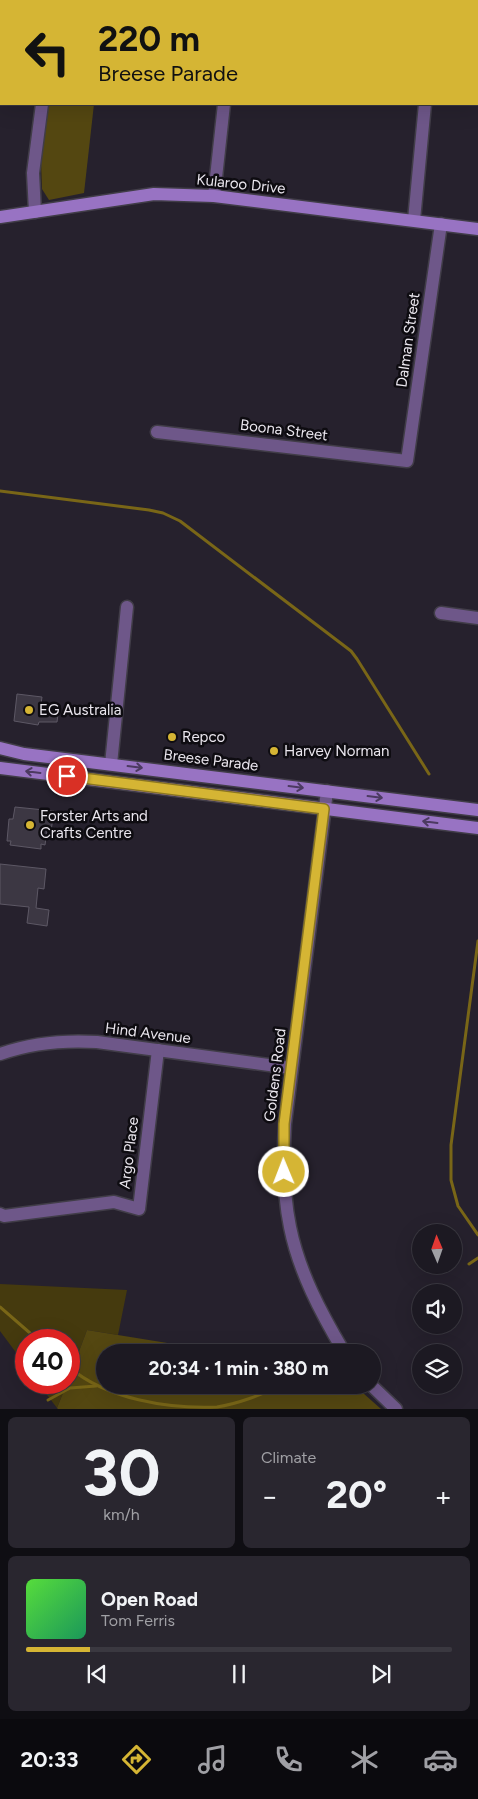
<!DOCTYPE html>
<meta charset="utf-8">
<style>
:root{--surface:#1c1922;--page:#29262f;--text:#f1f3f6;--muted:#a0a0a5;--line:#3a3840;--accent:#d5b534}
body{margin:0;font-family:Figtree,sans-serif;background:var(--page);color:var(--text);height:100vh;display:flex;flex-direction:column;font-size:19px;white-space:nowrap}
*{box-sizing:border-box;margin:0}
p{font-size:16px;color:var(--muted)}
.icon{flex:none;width:28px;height:28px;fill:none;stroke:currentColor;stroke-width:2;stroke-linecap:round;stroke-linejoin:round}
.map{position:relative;height:1409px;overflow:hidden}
.panel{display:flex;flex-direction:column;gap:8px;padding:8px;background:#0f0e13;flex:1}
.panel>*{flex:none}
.hud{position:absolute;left:0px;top:0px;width:479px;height:105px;box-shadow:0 5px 20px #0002,0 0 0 1px var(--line);background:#d5b534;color:#111;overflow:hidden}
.needle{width:32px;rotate:358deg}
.fabs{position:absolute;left:412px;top:1224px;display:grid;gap:10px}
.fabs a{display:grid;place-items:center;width:50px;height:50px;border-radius:50%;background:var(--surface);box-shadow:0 5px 20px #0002,0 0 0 1px var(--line);font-size:25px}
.speed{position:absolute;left:15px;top:1329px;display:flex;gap:10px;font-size:25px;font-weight:700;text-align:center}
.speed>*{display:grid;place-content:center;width:65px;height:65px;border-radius:50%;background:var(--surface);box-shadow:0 5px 20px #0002,0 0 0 1px var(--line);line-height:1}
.speed .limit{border:8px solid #d22;background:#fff;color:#111}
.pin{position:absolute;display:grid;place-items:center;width:42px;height:42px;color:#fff;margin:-21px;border:2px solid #fff;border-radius:50%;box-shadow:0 1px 5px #0007}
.me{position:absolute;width:55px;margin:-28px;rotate:359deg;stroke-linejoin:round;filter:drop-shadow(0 0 4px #0008)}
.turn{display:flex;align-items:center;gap:18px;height:105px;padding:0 15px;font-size:22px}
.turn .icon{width:65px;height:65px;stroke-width:2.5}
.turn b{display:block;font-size:35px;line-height:42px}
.big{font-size:38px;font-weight:700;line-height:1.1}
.panel .widget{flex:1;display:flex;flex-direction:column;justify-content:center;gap:8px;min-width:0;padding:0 18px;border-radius:8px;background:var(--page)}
.panel .dial{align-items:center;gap:0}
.dial b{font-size:65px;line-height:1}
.song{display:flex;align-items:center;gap:15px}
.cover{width:60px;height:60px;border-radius:8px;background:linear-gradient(135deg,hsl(110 70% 55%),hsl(150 70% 35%))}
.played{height:5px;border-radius:2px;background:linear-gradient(90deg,var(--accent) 15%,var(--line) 15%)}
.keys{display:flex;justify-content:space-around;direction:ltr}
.heat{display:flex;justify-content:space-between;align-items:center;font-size:28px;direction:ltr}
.panel .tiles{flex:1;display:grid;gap:8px;grid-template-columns:1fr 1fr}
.widget:last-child{grid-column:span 2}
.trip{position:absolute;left:96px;top:1344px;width:285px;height:50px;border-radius:25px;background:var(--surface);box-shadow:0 5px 20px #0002,0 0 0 1px var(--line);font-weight:700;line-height:50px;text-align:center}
.menu{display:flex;height:80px;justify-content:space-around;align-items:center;background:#0b0a0e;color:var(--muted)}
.menu .icon{width:35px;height:35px}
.menu .active{color:var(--accent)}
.menu b{font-size:22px;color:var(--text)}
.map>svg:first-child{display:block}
</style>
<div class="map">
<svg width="478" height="1409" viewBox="0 0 478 1409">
<rect width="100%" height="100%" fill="#26212d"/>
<g fill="#453a0e">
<polygon points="0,1284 127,1290 118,1335 87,1330 69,1378 69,1340 26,1340 26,1366 0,1331"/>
<polygon points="38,1383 67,1383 57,1408"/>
</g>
<g fill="#544711">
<polygon points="48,104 94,104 84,193 49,200 42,189 41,162"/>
<polygon points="87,1330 223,1352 105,1352 105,1385 354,1385 381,1409 58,1409 57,1408 67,1383 69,1382 69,1378"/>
</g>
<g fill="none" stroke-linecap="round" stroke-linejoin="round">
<g stroke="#796617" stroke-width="3">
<polyline points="0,491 149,510 163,513 180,521 351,651 357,659 429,774"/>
<polyline points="478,941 451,1145 451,1180 458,1206 478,1235"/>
<polyline points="469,1264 478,1258"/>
<polyline points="0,1307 38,1340"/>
<path d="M69 1367C106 1399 168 1409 217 1407 237 1404 264 1394 282 1385"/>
<polyline points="48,1400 70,1388 96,1386"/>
</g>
</g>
<g fill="#3c3743" stroke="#5d5865">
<polygon points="17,694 42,697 41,704 59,706 57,722 39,722 38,725 14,721"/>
<polygon points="15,807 54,811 51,831 47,830 45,845 41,844 41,849 10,845 11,841 7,841 9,819 13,819"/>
<polygon points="0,864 46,869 44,889 38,888 36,908 49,910 47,926 27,923 29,907 0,904"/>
</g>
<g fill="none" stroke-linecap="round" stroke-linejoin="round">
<g stroke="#413d48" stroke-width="15">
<g id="minor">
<polyline points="214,196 224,104"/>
<polyline points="414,220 425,104"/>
<polyline points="157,432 407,461 441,224"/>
<polyline points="441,613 478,618"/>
<polyline points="111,764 127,607"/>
<path d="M0 1054C31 1043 64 1040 97 1042L291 1068"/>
<polyline points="0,1214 4,1216 114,1202 139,1209 158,1050"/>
</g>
</g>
<g stroke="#413d48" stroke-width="15">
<g id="tertiary">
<polyline points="54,1 54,0"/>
<polyline points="35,212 33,173 42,104"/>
<path d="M327 791 285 1124C283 1158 283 1193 290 1227 299 1272 321 1313 344 1352"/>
<polyline points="371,1385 396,1409"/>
</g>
</g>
<g stroke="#413d48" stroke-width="15">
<g id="secondary">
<polyline points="0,217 154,194 214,196 478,229"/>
<polyline points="0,748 24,754 478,810"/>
<polyline points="0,768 478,828"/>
</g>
</g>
<use href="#minor" stroke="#6e5789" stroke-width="12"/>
<use href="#tertiary" stroke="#6e5789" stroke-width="12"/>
<use href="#secondary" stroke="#9873c3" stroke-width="12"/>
</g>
<defs><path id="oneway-shaft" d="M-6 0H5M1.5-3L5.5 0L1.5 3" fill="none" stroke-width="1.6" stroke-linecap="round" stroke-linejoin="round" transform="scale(1.25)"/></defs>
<g stroke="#4c3a61">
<use href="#oneway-shaft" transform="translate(135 767) rotate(7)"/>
<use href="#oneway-shaft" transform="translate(33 772) rotate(-173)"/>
<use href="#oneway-shaft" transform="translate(296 787) rotate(7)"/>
<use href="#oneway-shaft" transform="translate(375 797) rotate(7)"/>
<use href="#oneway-shaft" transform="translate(430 822) rotate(-173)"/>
</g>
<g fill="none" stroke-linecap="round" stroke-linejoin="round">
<g stroke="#8a7622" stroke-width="12">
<polyline id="route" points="67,776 324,809 284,1124 284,1172"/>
</g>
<use href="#route" stroke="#d5b534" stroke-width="9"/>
</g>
<g fill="#d5b534" stroke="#0e0c11" stroke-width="2">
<circle cx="29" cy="710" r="5"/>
<circle cx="172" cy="737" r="5"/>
<circle cx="274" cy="751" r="5"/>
<circle cx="30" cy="825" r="5"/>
</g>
<g text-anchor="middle" stroke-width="5" stroke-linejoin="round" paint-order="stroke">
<g font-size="15" fill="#eae6ee" stroke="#0e0c11">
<text transform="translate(241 184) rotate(6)" y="5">Kularoo Drive</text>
<text transform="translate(408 340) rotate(-82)" y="5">Dalman Street</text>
<text transform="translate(284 430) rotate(7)" y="5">Boona Street</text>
<text transform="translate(211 760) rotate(7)" y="5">Breese Parade</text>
<text transform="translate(148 1033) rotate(7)" y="5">Hind Avenue</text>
<text transform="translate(275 1075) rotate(-83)" y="5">Goldens Road</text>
<text transform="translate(129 1153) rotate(-83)" y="5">Argo Place</text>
</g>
<g font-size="15" fill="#eae6ee" stroke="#0e0c11" text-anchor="start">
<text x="39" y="715">EG Australia</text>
<text x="182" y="742">Repco</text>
<text x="284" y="756">Harvey Norman</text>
<text x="40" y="821">Forster Arts and<tspan x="40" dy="17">Crafts Centre</tspan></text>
</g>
</g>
</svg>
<div class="fabs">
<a><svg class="needle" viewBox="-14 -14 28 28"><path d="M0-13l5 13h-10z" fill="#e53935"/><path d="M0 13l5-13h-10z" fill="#a0a0a5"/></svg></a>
<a><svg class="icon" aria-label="sound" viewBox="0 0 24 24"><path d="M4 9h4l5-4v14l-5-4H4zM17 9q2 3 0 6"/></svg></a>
<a><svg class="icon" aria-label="layers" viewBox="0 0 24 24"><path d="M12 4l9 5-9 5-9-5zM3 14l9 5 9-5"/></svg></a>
</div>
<div class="speed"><div class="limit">40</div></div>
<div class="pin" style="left:67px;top:776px;background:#d93025"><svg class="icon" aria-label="arrive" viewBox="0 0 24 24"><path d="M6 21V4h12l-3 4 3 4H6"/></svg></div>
<svg class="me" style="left:284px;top:1172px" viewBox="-20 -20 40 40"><circle r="17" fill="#d5b534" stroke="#fff" stroke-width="3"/><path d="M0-11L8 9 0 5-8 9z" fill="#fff"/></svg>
<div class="trip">20:34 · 1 min · 380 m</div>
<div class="hud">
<div class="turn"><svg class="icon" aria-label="left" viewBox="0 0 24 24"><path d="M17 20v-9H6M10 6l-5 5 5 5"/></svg><div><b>220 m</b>Breese Parade</div></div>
</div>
</div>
<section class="panel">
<div class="tiles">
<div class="widget dial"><b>30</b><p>km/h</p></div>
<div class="widget"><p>Climate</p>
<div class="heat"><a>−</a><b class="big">20°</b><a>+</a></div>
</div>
<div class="widget">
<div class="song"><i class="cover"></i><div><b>Open Road</b><p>Tom Ferris</p></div></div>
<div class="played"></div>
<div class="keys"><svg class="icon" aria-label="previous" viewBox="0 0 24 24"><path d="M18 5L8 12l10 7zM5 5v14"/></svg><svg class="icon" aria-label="pause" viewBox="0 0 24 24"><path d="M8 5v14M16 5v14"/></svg><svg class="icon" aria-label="next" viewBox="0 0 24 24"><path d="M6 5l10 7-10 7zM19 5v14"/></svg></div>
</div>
</div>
</section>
<nav class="menu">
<b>20:33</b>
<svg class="icon active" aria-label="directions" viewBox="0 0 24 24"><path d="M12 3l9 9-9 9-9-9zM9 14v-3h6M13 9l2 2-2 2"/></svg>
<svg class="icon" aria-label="music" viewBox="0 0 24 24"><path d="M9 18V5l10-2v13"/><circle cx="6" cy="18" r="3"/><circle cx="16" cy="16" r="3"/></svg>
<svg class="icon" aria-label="phone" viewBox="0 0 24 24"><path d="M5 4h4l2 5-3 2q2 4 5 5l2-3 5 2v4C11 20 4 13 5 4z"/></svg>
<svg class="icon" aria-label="climate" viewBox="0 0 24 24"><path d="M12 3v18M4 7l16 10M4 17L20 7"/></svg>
<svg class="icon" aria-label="car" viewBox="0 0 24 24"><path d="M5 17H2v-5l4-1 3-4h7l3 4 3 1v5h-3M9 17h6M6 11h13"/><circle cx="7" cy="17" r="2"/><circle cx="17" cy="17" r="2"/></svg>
</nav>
